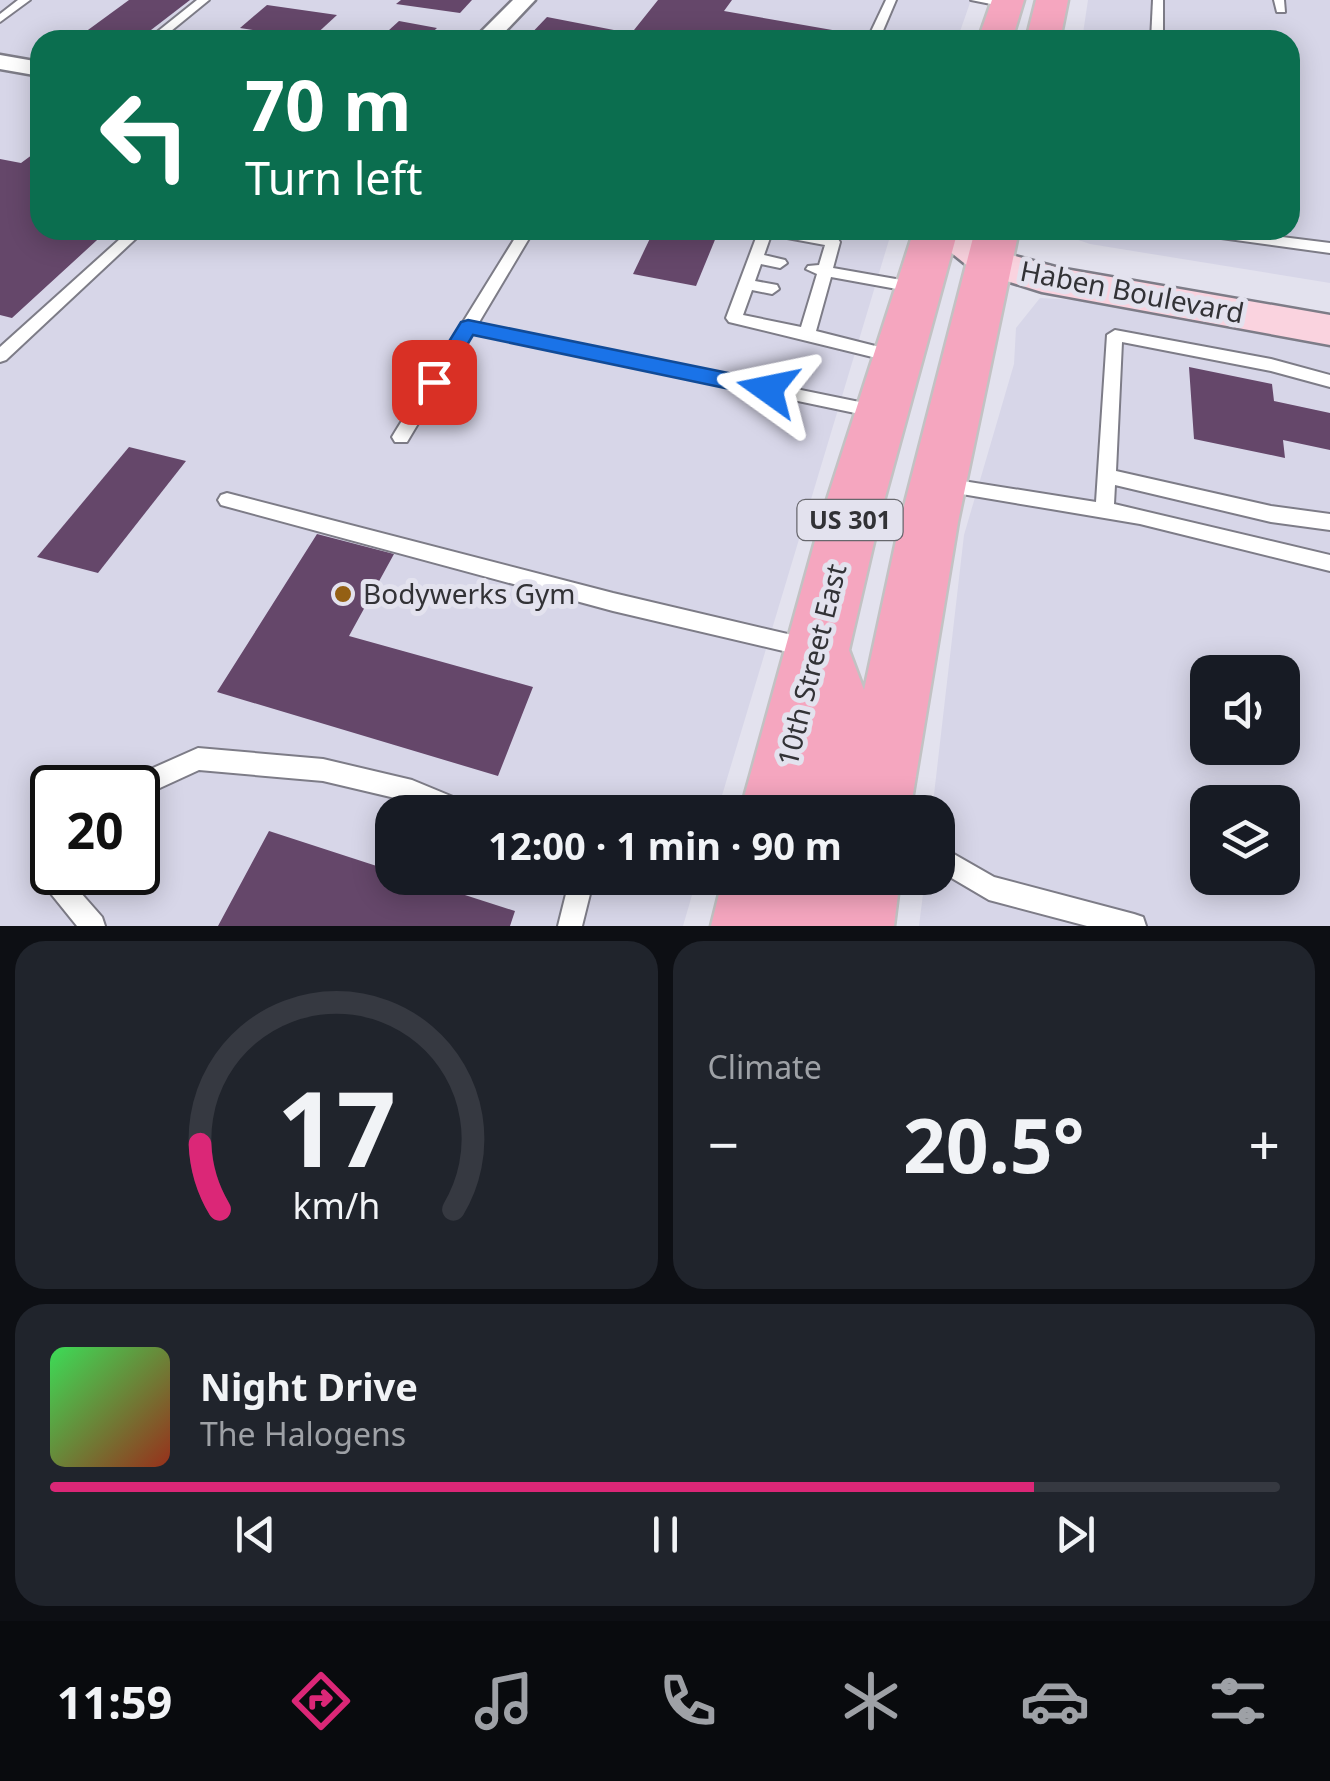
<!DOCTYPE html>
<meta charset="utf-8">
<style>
:root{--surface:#171b24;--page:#20242c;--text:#f1f3f6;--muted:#9ea1a6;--line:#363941;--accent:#db2777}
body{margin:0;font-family:"Noto Sans",sans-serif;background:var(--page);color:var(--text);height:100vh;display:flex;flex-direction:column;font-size:38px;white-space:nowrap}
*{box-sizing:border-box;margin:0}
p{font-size:32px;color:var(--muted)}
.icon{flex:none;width:55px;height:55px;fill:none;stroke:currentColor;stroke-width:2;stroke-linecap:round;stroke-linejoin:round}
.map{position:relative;height:926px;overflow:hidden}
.drawer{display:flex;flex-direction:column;gap:15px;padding:15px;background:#0d0f14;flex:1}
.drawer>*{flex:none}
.top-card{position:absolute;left:30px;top:30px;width:1270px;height:210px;border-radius:30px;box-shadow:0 5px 25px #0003;background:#0b6e4f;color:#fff;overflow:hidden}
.controls{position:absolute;left:1190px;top:655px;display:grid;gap:20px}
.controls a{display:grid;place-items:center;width:110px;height:110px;border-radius:20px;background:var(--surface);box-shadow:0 5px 25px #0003;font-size:50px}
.speed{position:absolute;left:30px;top:765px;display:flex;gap:20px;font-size:50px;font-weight:700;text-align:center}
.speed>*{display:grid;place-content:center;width:130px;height:130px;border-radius:50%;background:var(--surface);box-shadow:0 5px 25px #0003;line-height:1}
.speed .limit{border:5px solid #111;border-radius:15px;background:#fff;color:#111}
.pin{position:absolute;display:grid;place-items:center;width:85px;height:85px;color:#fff;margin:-42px;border-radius:20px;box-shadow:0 5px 15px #0006}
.me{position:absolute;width:110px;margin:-55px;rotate:282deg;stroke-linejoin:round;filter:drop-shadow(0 0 8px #0008)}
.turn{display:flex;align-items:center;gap:35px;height:210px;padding:0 50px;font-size:45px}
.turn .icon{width:130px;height:130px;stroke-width:2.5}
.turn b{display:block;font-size:70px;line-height:85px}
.big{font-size:75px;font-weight:700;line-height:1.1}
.drawer .card{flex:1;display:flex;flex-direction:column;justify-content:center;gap:15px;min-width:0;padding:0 35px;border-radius:30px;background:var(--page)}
.drawer .dial{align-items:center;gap:0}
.dial svg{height:260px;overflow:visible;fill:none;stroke:var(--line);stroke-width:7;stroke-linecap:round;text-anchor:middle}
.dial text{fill:var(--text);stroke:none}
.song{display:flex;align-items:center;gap:30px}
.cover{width:120px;height:120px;border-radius:15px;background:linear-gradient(135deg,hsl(130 70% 55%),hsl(10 70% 35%))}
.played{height:10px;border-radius:5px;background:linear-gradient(90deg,var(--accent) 80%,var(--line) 80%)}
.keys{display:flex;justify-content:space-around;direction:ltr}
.heat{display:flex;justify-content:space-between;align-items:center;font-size:55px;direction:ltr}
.drawer .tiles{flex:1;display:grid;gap:15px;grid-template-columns:1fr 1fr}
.card:last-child{grid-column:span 2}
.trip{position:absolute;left:375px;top:795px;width:580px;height:100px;border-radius:30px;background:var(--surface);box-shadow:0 5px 25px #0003;font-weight:700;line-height:100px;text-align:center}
.tab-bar{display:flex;height:160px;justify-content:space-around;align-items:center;background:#090b0e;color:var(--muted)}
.tab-bar .icon{width:70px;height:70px}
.tab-bar .current{color:var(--accent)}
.tab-bar b{font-size:45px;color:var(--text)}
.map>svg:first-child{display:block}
</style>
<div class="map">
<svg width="1330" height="926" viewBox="0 0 1330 926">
<rect width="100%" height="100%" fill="#e3e2ee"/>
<g fill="#d7d6e8" fill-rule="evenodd">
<path d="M0 0H971L957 40H40V230H892L717 812H392V878H697L683 926H0ZM52 788H138V872H52Z"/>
<polygon points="1088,0 1330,0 1330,283 1090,244 1052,231 1290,230 1290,40 1082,40"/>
<path d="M1040 298 1111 302 1330 340V926H919L925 878H938V812H932L964 535 1014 364 1016 328ZM1208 672H1282V748H1208ZM1208 802H1282V878H1208Z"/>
</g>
<g fill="#65476a">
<polygon points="129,0 190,0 138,40 77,38"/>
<polygon points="401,0 472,0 460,13 396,4"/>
<polygon points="658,0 732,0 724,11 838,31 833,40 686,40 634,30"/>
<polygon points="267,5 337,15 311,39 240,28"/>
<polygon points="547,17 619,31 611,40 525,40"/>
<polygon points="399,21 437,28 424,40 378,40"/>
<polygon points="40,149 40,230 108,230 12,318 0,315 0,159 21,163"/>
<polygon points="654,230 719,230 696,286 633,274"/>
<polygon points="1189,367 1272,384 1274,401 1330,413 1330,450 1283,440 1285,458 1194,439"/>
<polygon points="129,447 186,461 98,573 37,557"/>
<polygon points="317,534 394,554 349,636 533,687 498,776 217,692"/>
<polygon points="269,831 392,871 392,878 412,878 515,911 510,926 218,926"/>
</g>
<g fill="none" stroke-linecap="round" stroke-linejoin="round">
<g stroke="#7d7c87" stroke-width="4">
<g id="lane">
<polygon points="18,0 30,0 0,22 0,14"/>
<polygon points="197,0 209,0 160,40 147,40"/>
<polygon points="886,0 896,0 879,40 867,40"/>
<polygon points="971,0 1000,0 1011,4 1006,7"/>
<polygon points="1153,0 1163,0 1163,40 1151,40"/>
<polygon points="1274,0 1284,0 1285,12 1277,12"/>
<polygon points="130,230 145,230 6,360 0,362 0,347"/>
<polygon points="520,230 534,230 478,324 879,406 887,412 879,418 472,333 407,442 395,442 392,437 395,432"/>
<path d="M759 230H791L838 239 840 242 833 268 924 284V292L919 293 831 277 816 331 903 353 905 357 903 361 897 363 729 322 726 318ZM771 235 825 245 819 265 808 266 806 269 817 274 801 327 743 315 752 290 772 294 779 289 777 285 755 281 761 264 780 268 787 263 785 260 764 255Z"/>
<polygon points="1185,230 1226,230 1330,243 1330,253 1192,234"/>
<polygon points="1115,330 1271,359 1330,375 1330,387 1271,371 1122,342 1116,471 1271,506 1330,514 1330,530 1271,522 1115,485 1114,504 1330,555 1330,571 1140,524 938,490 935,485 938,480 944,478 1096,502 1107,335"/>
<polygon points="227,493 613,593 809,639 816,641 819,648 816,655 809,657 613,611 221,505 218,500 221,495"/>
<polygon points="198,748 323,759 412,780 470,804 473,812 436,812 412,802 323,781 199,770 138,798 138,788 123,788 126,780"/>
<polygon points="938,845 994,877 1134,914 1143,917 1146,926 1087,926 989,900 938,870"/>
<polygon points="53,872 77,872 73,884 102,917 105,926 77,926 52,895 48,887"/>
<polygon points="570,878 594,878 582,926 558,926"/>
</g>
</g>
<g stroke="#7d7c87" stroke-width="5">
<g id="street">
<polygon points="513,0 535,0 497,40 473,40"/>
<polygon points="0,55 40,62 40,76 0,69"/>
</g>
</g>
<g stroke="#7d7c87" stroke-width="5">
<polygon id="secondary" points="923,230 970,230 1004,253 1059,268 1330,315 1330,345 1042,292 974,271"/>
</g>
<g stroke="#c2c2c3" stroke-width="5">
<g id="primary">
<polygon points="992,0 1024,0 1012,40 978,40"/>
<polygon points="1036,0 1068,0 1060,40 1026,40"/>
<polygon points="914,230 958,230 881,512 849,650 864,690 900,522 975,230 1019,230 958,522 910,812 740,812 823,512"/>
<polygon points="723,878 900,878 894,926 711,926"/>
</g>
</g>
<use href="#lane" fill="#fff" fill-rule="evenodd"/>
<use href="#street" fill="#fff" fill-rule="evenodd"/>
<use href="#secondary" fill="#fad3df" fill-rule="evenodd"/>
<use href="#primary" fill="#f5a6bf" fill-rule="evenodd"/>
</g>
<polygon fill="#1a73e8" stroke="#114b97" stroke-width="2.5" points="468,320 768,381 779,389 768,397 473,335 442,387 427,387 424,382 461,322"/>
<circle fill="#946014" stroke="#e3e2ee" stroke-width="4" cx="343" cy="594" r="10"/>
<g text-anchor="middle" stroke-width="10" stroke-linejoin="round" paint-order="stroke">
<rect fill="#e3e2ee" stroke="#67676d" stroke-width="2.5" x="797.5" y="500" width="105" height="40" rx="8"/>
<g font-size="25" font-weight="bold" fill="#323236">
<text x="850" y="529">US 301</text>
</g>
<g font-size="28" fill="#323236" stroke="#e3e2ee">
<text transform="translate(1132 292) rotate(11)" y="10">Haben Boulevard</text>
<text transform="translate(812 665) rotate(-76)" y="10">10th Street East</text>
</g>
<g font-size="28" fill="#323236" stroke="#e3e2ee" text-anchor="start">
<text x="363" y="604">Bodywerks Gym</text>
</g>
</g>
</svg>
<div class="controls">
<a><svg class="icon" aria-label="sound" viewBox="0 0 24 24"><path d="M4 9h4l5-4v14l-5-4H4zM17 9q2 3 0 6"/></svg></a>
<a><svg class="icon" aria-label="layers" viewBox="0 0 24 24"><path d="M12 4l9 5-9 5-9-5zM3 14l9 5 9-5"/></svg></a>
</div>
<div class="speed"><div class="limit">20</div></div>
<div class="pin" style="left:434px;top:382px;background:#d93025"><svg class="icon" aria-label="arrive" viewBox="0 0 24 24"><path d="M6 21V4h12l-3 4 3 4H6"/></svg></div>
<svg class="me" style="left:768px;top:389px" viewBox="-20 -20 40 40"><path d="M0-17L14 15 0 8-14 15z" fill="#1a73e8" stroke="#fff" stroke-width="4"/></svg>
<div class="trip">12:00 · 1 min · 90 m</div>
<div class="top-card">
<div class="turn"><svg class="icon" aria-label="left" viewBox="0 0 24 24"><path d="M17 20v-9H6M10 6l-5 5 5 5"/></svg><div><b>70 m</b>Turn left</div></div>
</div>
</div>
<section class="drawer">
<div class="tiles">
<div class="card dial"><svg viewBox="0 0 100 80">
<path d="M14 69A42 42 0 1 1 86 69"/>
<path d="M14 69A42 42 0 0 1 8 49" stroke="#db2777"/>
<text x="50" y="56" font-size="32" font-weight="700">17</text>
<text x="50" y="72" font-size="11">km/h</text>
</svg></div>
<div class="card"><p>Climate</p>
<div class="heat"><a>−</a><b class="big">20.5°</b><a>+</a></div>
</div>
<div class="card">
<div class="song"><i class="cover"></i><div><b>Night Drive</b><p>The Halogens</p></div></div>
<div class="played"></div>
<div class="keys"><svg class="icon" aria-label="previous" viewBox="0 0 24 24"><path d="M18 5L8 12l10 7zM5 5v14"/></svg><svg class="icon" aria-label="pause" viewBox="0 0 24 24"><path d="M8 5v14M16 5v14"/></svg><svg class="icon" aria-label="next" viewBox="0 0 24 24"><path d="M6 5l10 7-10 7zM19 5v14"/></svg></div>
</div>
</div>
</section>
<nav class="tab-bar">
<b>11:59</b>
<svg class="icon current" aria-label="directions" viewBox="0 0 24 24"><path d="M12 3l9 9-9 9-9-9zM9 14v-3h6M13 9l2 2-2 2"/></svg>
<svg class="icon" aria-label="music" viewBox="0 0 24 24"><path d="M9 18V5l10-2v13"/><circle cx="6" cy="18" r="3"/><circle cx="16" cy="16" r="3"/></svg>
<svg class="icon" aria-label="phone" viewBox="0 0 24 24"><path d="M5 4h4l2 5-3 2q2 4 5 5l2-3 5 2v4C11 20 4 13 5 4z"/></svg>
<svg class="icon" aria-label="climate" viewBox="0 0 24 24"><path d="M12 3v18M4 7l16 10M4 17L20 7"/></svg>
<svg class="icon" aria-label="car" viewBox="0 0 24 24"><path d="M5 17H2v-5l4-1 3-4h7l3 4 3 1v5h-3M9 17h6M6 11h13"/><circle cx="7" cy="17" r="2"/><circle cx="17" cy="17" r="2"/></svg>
<svg class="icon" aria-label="filters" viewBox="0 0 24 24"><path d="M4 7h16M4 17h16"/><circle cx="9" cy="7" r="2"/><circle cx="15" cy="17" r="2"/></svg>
</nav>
